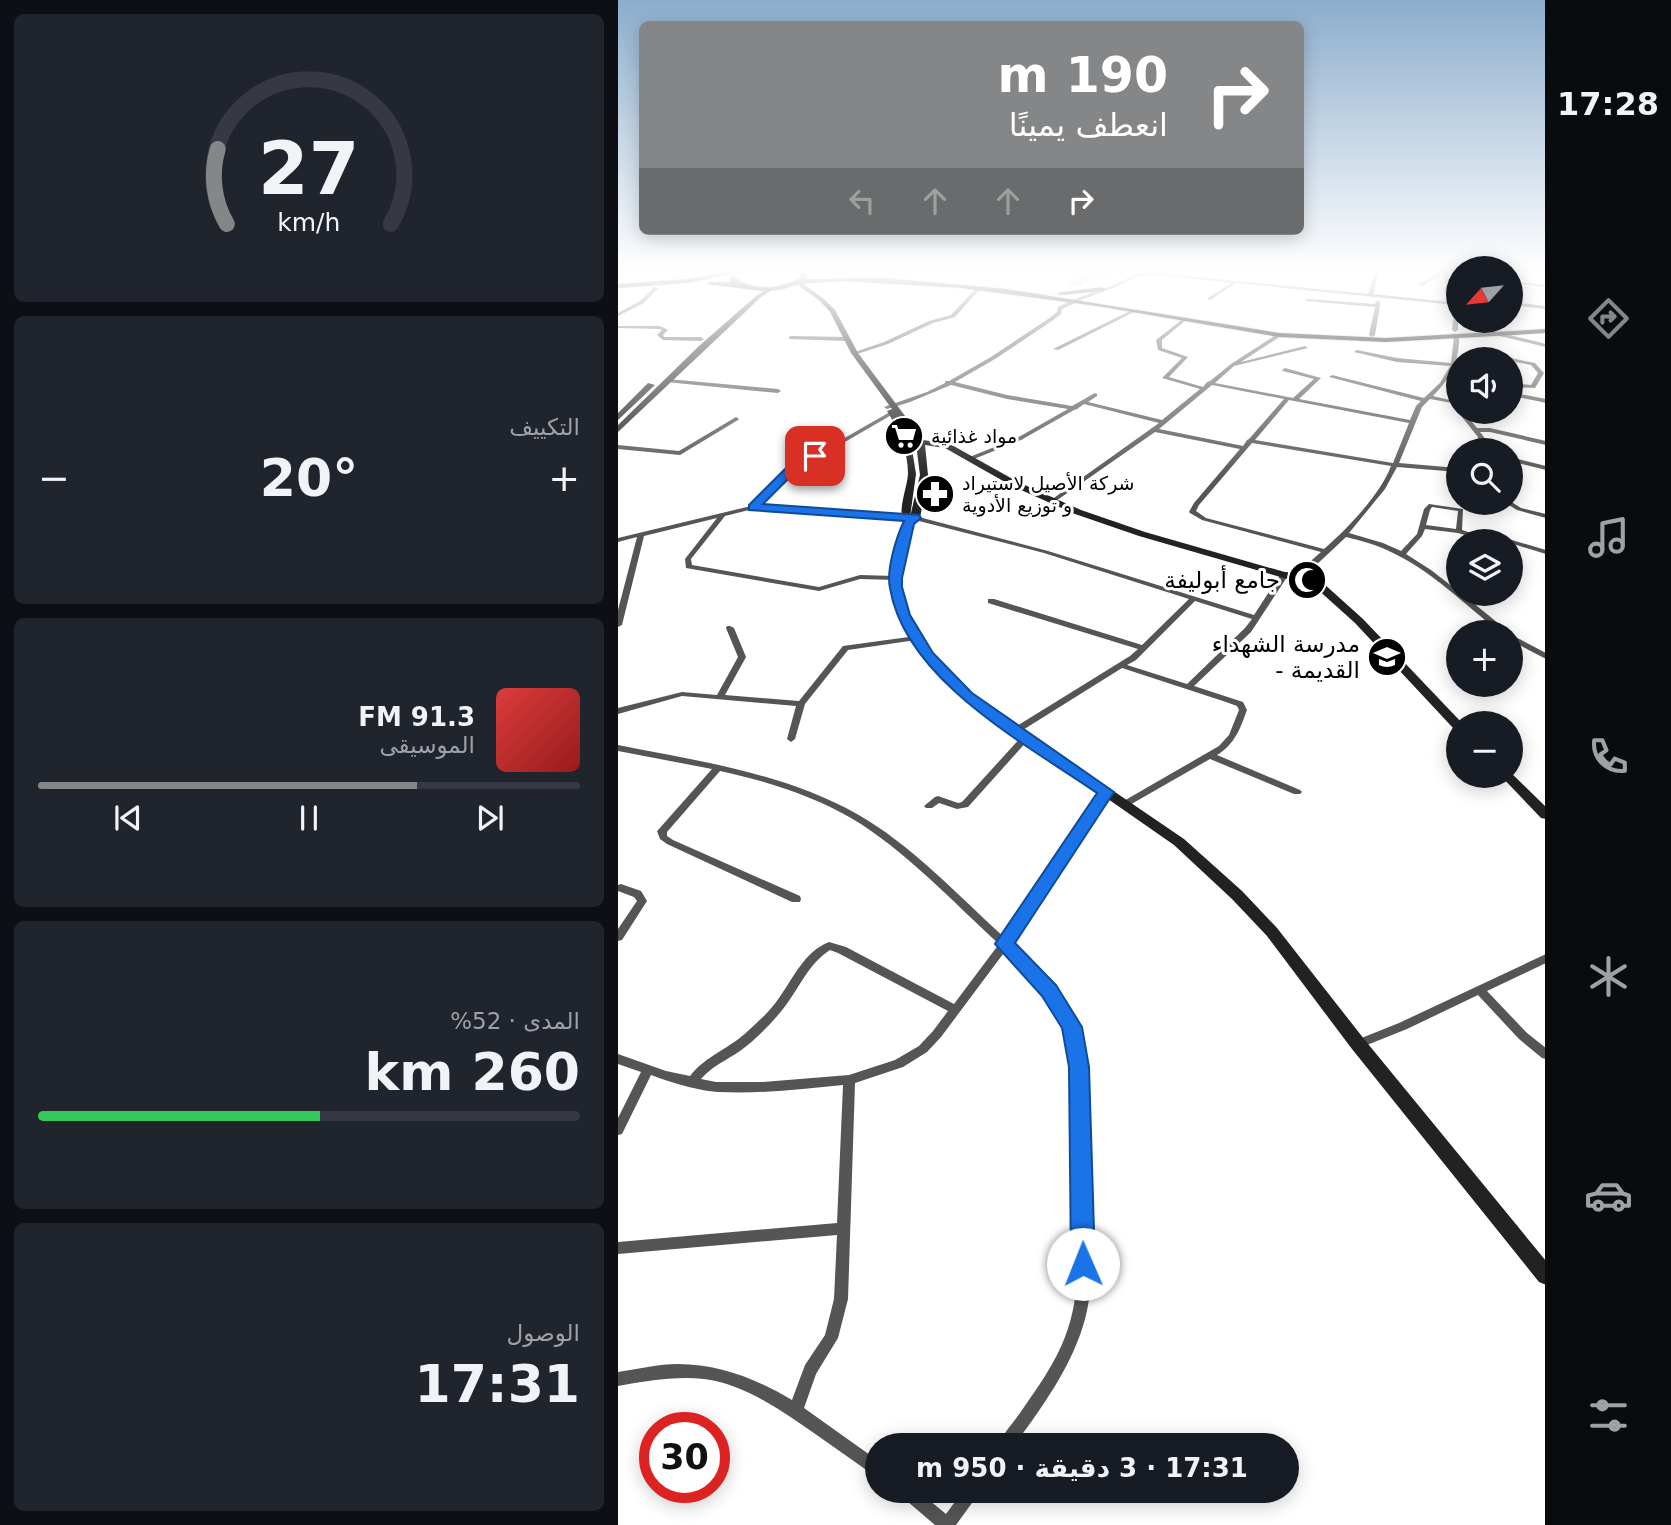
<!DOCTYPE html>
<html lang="ar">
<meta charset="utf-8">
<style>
:root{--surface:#171b24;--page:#20242c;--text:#f1f3f6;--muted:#9ea1a6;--line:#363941;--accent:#858687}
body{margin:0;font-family:"DejaVu Sans",Vazirmatn,sans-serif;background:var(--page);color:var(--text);direction:rtl;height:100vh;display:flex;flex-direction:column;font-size:26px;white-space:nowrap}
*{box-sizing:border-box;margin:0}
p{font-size:23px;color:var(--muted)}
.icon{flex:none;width:38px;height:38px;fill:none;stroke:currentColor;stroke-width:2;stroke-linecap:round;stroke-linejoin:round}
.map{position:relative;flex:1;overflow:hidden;direction:ltr}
.side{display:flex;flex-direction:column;gap:14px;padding:14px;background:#0d0f14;width:618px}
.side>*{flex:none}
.banner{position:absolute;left:21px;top:21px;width:665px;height:214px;border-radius:10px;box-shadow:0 4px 18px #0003;direction:rtl;background:#858687;color:#fff;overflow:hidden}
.needle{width:46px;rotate:243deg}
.tools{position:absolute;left:828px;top:256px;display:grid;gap:14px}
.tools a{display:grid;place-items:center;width:77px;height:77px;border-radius:50%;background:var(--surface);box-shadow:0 4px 18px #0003;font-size:35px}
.speed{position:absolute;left:21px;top:1412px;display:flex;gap:14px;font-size:35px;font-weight:700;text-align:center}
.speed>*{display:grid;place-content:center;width:91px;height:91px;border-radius:50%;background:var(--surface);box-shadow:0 4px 18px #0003;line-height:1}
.speed .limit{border:10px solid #d22;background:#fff;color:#111}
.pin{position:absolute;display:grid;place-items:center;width:60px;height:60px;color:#fff;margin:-30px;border-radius:14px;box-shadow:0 4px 10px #0006}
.me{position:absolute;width:77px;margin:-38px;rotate:359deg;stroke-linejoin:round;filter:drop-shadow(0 0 5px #0008)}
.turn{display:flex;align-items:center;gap:24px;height:147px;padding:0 21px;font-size:32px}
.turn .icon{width:91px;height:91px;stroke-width:2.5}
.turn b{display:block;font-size:49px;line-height:60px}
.lanes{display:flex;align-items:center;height:66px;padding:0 21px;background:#0003;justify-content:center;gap:35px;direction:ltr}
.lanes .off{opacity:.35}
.big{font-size:52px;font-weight:700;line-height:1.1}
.side .card{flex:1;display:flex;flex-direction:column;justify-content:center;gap:10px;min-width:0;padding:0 24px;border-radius:10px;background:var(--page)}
.side .dial{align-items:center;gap:0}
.dial svg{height:182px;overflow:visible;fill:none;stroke:var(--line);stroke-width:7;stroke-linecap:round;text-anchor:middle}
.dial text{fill:var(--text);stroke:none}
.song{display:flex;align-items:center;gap:21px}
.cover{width:84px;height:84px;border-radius:10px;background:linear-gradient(135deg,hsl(0 70% 55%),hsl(0 70% 35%))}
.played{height:7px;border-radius:4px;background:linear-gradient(90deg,var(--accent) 70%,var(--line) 70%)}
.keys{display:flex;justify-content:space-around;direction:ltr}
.heat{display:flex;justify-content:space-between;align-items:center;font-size:38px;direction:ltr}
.charge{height:10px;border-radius:5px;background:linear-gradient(90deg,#34c759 52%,var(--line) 0)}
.trip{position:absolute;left:247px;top:1433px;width:434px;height:70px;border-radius:35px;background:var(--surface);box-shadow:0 4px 18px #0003;font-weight:700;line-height:70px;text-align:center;direction:rtl}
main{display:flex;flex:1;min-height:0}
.tabs{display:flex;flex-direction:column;width:126px;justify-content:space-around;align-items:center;background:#090b0e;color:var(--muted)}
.tabs .icon{width:49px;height:49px}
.tabs .selected{color:var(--accent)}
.tabs b{font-size:32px;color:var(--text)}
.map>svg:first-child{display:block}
</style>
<main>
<nav class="tabs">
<b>17:28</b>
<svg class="icon selected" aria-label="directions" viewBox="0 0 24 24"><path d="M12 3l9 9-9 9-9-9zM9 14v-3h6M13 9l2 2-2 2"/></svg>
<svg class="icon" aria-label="music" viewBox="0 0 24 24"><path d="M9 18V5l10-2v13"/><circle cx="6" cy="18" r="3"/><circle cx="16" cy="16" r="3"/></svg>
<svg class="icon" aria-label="phone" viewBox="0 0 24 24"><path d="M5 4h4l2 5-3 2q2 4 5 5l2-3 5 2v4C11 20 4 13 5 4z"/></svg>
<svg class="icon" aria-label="climate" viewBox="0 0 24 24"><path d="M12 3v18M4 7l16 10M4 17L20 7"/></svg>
<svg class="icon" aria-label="car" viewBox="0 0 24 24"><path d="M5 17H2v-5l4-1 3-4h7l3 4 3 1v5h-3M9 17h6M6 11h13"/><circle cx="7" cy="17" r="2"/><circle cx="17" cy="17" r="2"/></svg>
<svg class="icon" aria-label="filters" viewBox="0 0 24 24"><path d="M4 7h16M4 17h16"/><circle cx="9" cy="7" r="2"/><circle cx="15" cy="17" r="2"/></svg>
</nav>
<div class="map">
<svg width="928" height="1525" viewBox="0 0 928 1525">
<rect width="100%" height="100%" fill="#fff"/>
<polygon fill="#c4c4c4" points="480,268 506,268 488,279 474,277 463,286 448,284"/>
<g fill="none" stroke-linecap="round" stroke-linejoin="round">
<g stroke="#dbdbdb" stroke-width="2">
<g id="primary">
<polygon points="124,268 131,270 70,283 0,288 0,284 70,279"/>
<path d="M177 268 189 270 188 279 268 278 388 289 661 333 768 338 928 329V333L768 342 661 337 479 306 343 288 224 281 181 284 162 290 144 291 88 284 92 282H113L111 278 115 276C133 291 160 291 182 277V273Z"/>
<polygon points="483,287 487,289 486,291 443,295 439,293"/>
</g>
</g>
<g fill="#555" fill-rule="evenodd">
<polygon points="57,268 74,268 111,274 109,275"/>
<polygon points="301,268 352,270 366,268 352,272"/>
<path d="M527 268H532L525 273H540L750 294 758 268H762L755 294 840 303V330L837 332 834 330 837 305 618 283 592 300 590 299V298L613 283 540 275 521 276 500 286 466 299 444 309 443 314 434 321 377 359 337 382 389 395 454 406 477 393 479 394V396L470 402 544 420 582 389 544 378 564 358 540 350 538 340 566 318 568 319V320L544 340V348L570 357 551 377 585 387 589 382 592 381 613 364 661 333 664 335 663 336 623 362 687 346 690 348 616 366 597 383 675 398 696 379 665 371 664 370 667 368 703 378 681 399 792 420 798 406 803 401 711 377 714 375 806 398 822 383 832 366 779 362 736 352 739 350 779 358 833 363 836 336 841 335C842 361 833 378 815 396L840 402V404L812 399 804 407 781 463 840 468V472L779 467 767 489 731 533 765 543 783 551 799 534 806 509 811 504 845 509 844 530 878 541H867L840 533 807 529 804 536 788 554 813 570 840 591V593H843L891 632H882C847 605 815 572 775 553 760 545 744 541 728 537L711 553 683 579H677V575L703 552 584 520 572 513 571 512 576 503 622 449 537 432 435 503 432 501 433 500 541 423 466 404 459 409 456 410 403 440 351 461 348 459 349 458 399 438 450 409 389 399 333 385 292 402 269 409 266 407 309 392 327 383V381H331L373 357 430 319 439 312 440 307C468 292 501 287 527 268ZM594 385 666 399 631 439 629 440 625 446 541 429ZM671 400 791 423 775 463 637 440ZM634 443 773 466C762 495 730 528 706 549L588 518 578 511 581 505ZM814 507 840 511 838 529 808 525 812 510Z"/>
<polygon points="824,270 840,271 840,273 829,273 832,283 830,292 840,295 840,298 826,293 828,283 825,274 804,286 800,285"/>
<polygon points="892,281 928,285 928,287 892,283"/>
<polygon points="36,287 40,288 26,303 0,316 0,313 22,301"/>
<polygon points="359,287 363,288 337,317 315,323 270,344 239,354 234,353 266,342 311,321 333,315"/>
<polygon points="690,299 757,304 758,301 762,301 762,306 757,335 754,337 751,335 757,307 688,301 688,299"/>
<polygon points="892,302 928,306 928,309 892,305"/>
<polygon points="514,310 518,311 440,350 435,349"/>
<polygon points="0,326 42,326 50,330 45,335 46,337 83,337 86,339 83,341 45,340 39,335 44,330 41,329 0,328"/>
<polygon points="875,331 928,344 928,347 873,334 872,333"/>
<polygon points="173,336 228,337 231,339 228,341 171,339 171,337"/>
<polygon points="893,358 917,363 925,372 926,373 917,388 892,387 892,383 913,385 920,373 913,365 892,361 892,359"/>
<polygon points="50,379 160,389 163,391 160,393 48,382 47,381"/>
<polygon points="897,393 928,399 928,403 895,396 895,394"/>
<polygon points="840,410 840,411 845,411 859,428 872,428 928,441 928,445 872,432 862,432 866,437 865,450 859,450 860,437 840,412"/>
<path d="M272 412 277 413 213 450 183 464 140 505 297 516 430 551 636 615 664 572H670L671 574 633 632 576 686 625 702 629 710C622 729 617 744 599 755L682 790 684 792 682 794H676L592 759 510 806H504L502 804 504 802 601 746 611 735 621 710 619 706 608 702 504 668 400 733H394L393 731 394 729 512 656 520 649 370 603V599H376L524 645 571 599 426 553 297 520 135 509 107 516 73 559 74 565 201 587 242 575 277 576 281 578 277 580 242 579 201 591 68 568 67 559 99 518 26 536 4 625 0 627V610L19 537 0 542V538L133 506 179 462 209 448ZM577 601 634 619 627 628 569 684 509 665 518 660Z"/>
<polygon points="118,417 121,419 120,420 62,455 0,449 0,445 61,451"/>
<polygon points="892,457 928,466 928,470 892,461"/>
<polygon points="892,501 903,508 928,514 928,518 899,510 886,502"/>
<polygon points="870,533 928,550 928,554 892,543 892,541 882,541 868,536 868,534"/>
<polygon points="109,626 112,626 116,628 128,657 107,695 181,701 225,646 298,636 302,638 298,640 230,650 187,704 177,739 173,742 169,739 178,706 64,696 0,714 0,708 64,692 99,695 120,657 108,628"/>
<polygon points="892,634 928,653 928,659 892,640"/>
<polygon points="408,734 412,737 411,739 350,807 339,809 321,803 314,808 308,808 306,806 317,797 320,796 340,803 344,802 405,735"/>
<path d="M0 745C81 761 166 773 239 814 291 843 341 896 386 937L485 790 488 789 493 792 393 943C419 966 445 992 459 1025 476 1068 469 1132 469 1178 470 1227 480 1279 465 1326 451 1371 423 1408 396 1446H380C385 1433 396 1422 404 1410 420 1387 437 1363 447 1337 467 1286 457 1231 457 1178 457 1132 465 1068 447 1025 436 995 410 972 388 950L323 1037 309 1052 285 1067 237 1083 230 1299 220 1338 198 1374 186 1408 259 1460V1476L254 1474C227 1455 201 1436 174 1418 148 1401 119 1383 86 1379 57 1376 28 1381 0 1386V1372C20 1369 40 1364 60 1364 101 1364 139 1379 174 1400L187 1365 207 1335 216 1299 219 1235 0 1254V1242L219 1223 225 1085C184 1089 142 1094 101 1092 81 1091 51 1082 33 1075L4 1134 0 1135V1118L23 1072 0 1064V1054L48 1071 72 1076C87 1056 113 1048 131 1030 142 1020 153 1010 161 998 176 977 186 952 211 942L228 947 336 1004 381 944C336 903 286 849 233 818 193 795 148 781 102 771L49 832V836L55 840 182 896 183 899 182 902H174L49 844 42 839 39 831 41 829 94 769 0 751ZM212 950 220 953 330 1011 315 1031 301 1046 277 1060 231 1075 145 1082H98L83 1079C94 1066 109 1060 122 1051 138 1039 153 1024 165 1009 181 989 190 964 212 950Z"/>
<polygon points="3,884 23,891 29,901 4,940 0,941 0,929 19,901 16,897 0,891 0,885"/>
<polygon points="928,954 928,963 869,991 909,1033 928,1048 928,1059 924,1058 901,1039 860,995 789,1029 744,1047 740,1049 736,1047 734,1044 736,1041 781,1023"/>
<polygon points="280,1491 300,1491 328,1514 345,1491 362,1491 359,1496 338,1525 317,1525 283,1496"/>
</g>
<g fill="#222" fill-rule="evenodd">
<path d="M177 281H181L206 299 217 310 240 353 305 440 332 444 400 482 463 510 527 532 705 583 745 619 844 723H840V730L836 729 737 623 697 587 521 536 457 514 394 486 327 448 307 445 310 475 302 518 295 524 282 578 283 587 290 615 313 653 353 694 566 839 624 891 659 928 746 1039 928 1261V1285L921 1282 734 1049 649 936 614 899 556 845 345 698 304 655 280 615 272 578 286 523C279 510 289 489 290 474 290 451 281 431 269 411L274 409 233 353 212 312 202 301 177 283ZM284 422 296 438H292ZM293 443 298 444 302 475 292 517 298 474Z"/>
<polygon points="152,287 157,288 142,298 87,350 0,432 0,425 81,346 138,296"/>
<polygon points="30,383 37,385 0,420 0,413"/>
<polygon points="892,772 928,807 928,819 923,818 882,775 892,775"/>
</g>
<use href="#primary" fill="#000" fill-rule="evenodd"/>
</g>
<linearGradient id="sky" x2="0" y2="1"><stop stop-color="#8cadcc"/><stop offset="0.56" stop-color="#fff"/><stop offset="1" stop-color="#fff" stop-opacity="0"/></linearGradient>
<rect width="928" height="482" fill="url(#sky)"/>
<path fill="#1a73e8" stroke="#114b97" stroke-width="2" d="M197 453 202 456 200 459 176 473 145 504 301 515 303 518 296 524 284 578V587L292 615 315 653 354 693 496 792 397 943 438 985 464 1027 471 1067 477 1264 474 1272 465 1275 457 1272 453 1264 451 1067 444 1028 424 996 377 944 479 793C408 744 287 680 272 588 268 570 278 538 286 521L131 510V505L168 468Z"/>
<defs>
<g id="supermarket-disc" transform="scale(2.0125)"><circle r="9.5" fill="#000" stroke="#fff"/><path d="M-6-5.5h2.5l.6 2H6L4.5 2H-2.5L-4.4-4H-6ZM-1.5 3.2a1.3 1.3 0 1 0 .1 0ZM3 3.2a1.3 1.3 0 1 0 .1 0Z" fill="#fff"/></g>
<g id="pharmacy-disc" transform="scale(2.0125)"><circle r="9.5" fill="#000" stroke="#fff"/><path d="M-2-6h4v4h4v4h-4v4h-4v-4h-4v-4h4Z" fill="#fff"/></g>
<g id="mosque-disc" transform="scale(2.0125)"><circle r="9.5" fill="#000" stroke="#fff"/><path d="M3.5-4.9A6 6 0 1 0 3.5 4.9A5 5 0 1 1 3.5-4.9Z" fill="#fff"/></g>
<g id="school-disc" transform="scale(2.0125)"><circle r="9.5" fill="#000" stroke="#fff"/><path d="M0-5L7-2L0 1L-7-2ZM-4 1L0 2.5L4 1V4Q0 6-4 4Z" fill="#fff"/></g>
</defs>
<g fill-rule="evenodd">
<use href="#supermarket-disc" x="286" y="436"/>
<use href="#pharmacy-disc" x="317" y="494"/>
<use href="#mosque-disc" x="689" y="580"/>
<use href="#school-disc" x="769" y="657"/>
</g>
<g text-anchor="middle" stroke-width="6" stroke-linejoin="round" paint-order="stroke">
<g font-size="19" fill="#000" stroke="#fff" text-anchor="start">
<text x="313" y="443">مواد غذائية</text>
<text x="344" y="490">شركة الأصيل لاستيراد<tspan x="344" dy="22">و توزيع الأدوية</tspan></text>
</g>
<g font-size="23" fill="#000" stroke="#fff" text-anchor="end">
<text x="662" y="588">جامع أبوليفة</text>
<text x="742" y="652">مدرسة الشهداء<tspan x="742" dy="26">- القديمة</tspan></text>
</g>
</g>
</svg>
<div class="tools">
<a><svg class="needle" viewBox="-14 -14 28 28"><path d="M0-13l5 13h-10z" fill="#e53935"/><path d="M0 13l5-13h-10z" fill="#9ea1a6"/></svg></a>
<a><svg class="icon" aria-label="sound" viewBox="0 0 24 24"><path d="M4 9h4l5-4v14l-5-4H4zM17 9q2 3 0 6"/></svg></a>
<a><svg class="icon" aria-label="search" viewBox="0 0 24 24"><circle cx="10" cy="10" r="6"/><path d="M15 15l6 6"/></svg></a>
<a><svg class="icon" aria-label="layers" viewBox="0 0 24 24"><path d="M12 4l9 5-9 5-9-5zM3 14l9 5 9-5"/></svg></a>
<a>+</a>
<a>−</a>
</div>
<div class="speed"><div class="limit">30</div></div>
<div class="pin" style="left:197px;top:456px;background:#d93025"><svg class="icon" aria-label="arrive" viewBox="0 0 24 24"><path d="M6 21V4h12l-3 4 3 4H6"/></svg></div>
<svg class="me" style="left:465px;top:1264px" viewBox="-20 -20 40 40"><circle r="19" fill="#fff"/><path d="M0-13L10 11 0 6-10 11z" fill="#1a73e8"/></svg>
<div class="trip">17:31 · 3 دقيقة · 950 m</div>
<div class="banner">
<div class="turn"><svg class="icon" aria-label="right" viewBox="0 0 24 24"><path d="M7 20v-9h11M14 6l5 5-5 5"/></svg><div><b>190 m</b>انعطف يمينًا</div></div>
<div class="lanes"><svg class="icon off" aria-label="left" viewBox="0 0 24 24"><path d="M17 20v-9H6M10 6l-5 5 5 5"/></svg><svg class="icon off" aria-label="ahead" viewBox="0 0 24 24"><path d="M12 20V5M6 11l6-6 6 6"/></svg><svg class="icon off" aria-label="ahead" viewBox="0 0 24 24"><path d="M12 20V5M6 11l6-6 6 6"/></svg><svg class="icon" aria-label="right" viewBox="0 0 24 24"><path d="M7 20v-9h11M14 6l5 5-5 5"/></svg></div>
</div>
</div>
<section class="side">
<div class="card dial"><svg viewBox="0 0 100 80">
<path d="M14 69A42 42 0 1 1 86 69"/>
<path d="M14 69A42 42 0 0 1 10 36" stroke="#858687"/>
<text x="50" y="56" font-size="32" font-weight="700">27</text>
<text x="50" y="72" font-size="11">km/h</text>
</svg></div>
<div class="card"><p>التكييف</p>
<div class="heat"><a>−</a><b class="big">20°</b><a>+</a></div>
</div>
<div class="card">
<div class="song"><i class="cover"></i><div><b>91.3 FM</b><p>الموسيقى</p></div></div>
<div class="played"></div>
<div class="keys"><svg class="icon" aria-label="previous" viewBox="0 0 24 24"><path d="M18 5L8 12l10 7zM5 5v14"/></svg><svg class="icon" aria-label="pause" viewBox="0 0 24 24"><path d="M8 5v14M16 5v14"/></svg><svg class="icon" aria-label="next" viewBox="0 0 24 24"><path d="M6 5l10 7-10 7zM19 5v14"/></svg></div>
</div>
<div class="card"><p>المدى · 52%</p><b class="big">260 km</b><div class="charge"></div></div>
<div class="card"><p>الوصول</p><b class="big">17:31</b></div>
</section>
</main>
